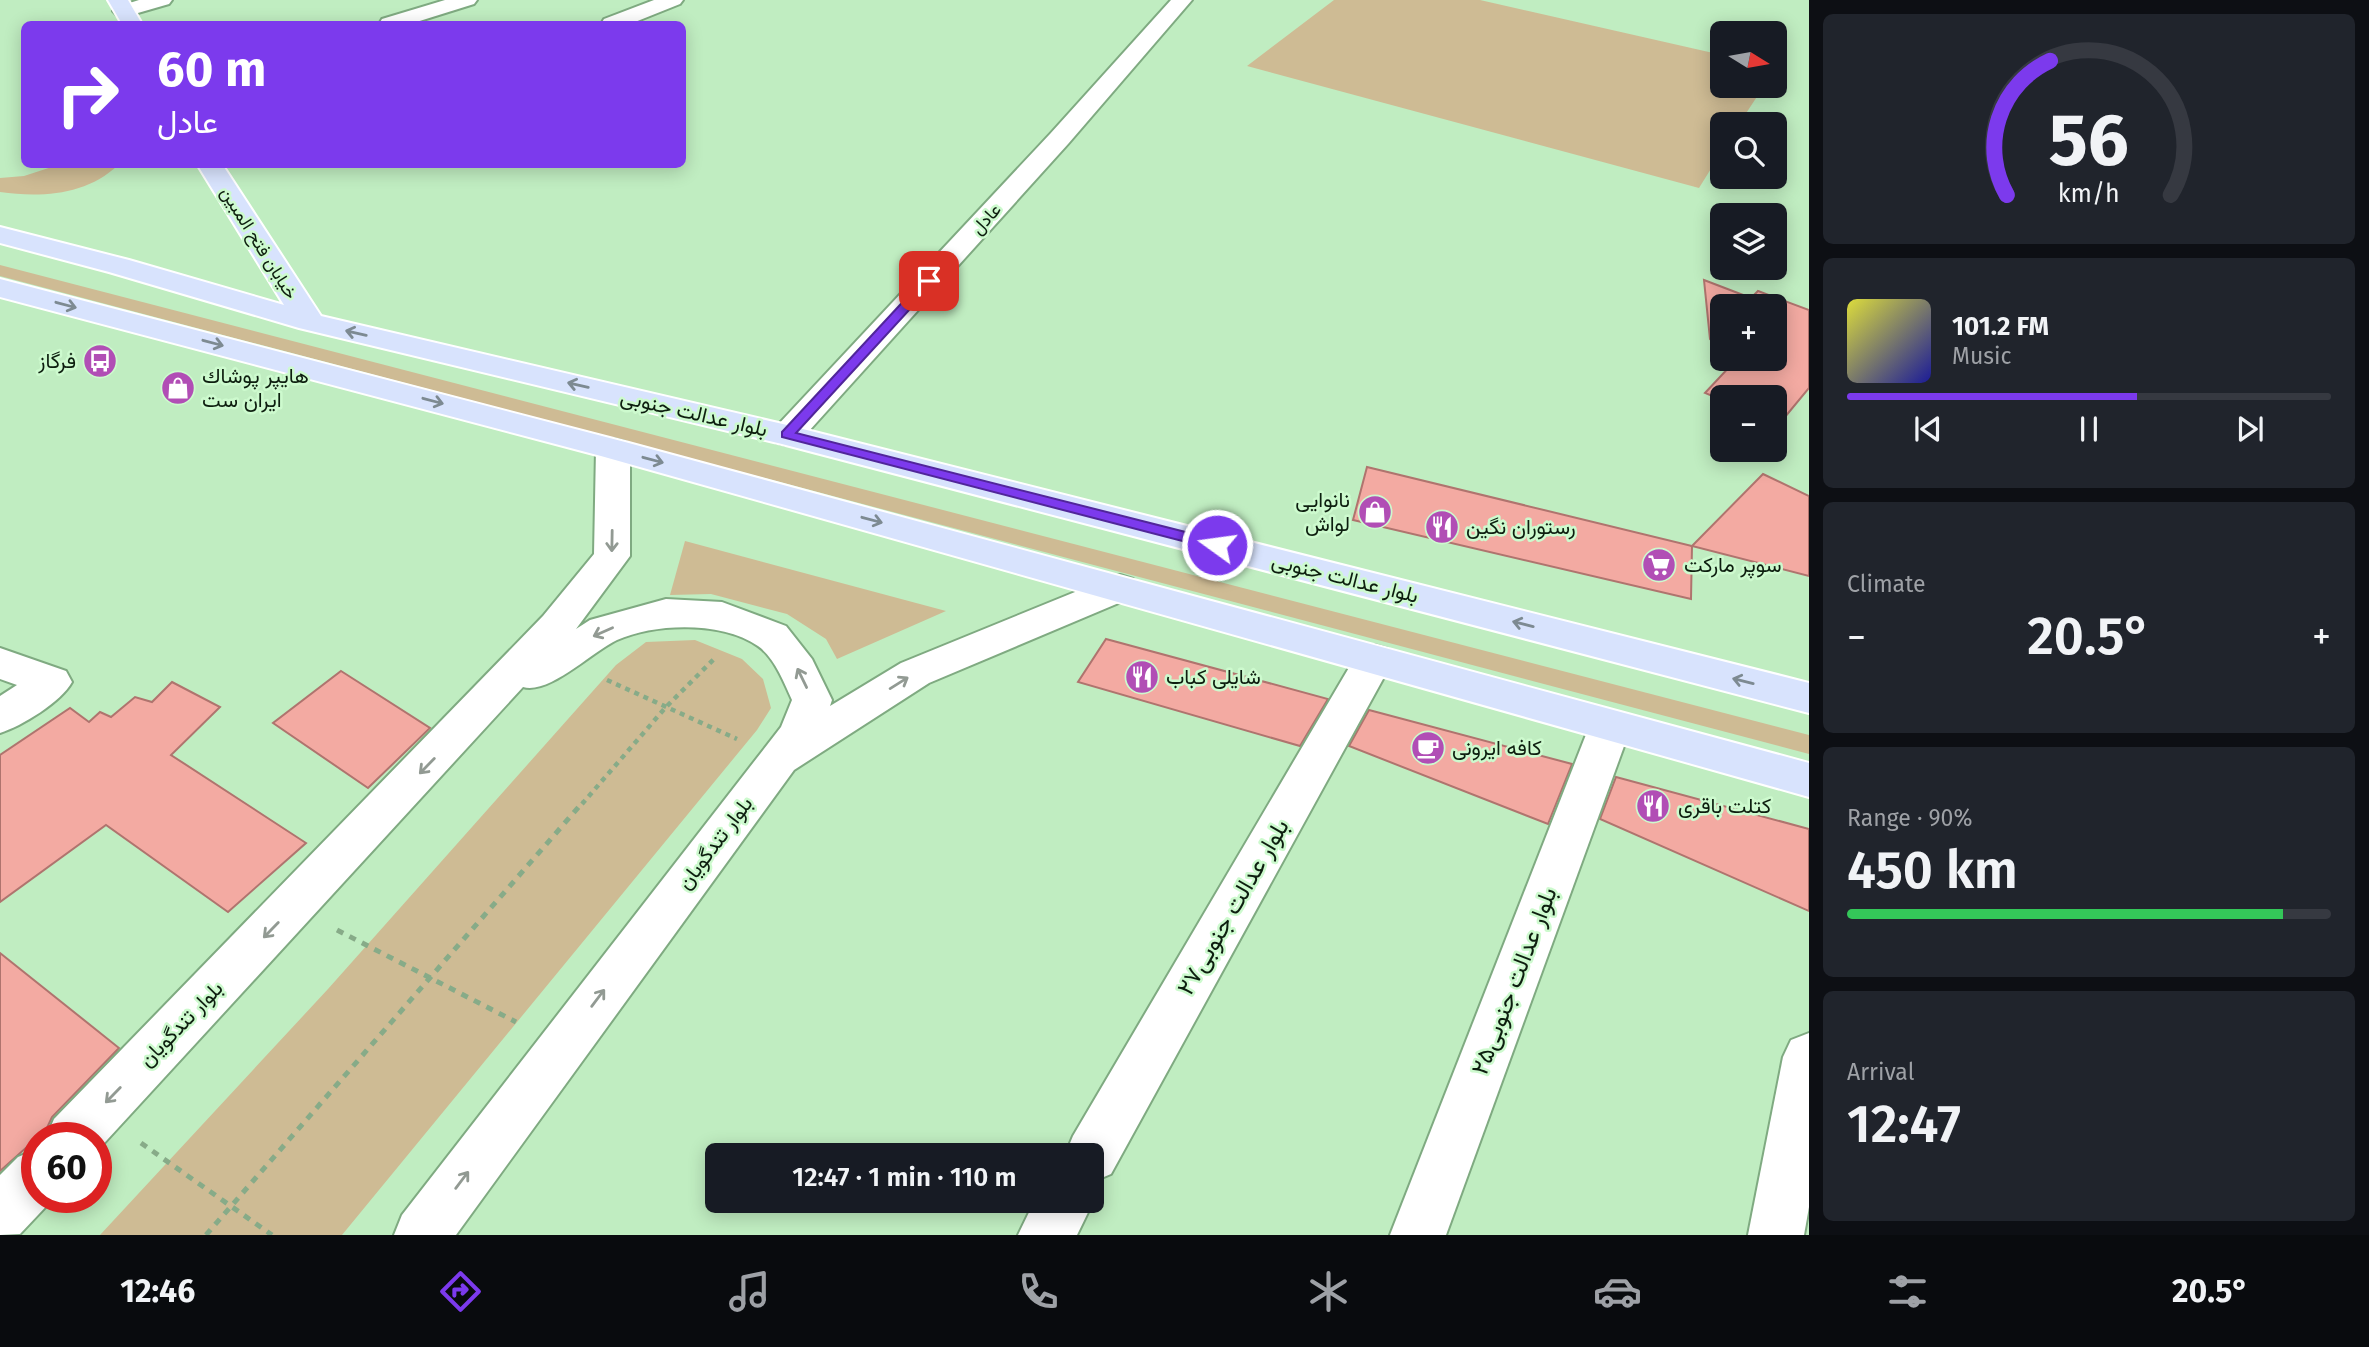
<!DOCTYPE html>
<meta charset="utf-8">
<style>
:root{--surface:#171b24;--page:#20242c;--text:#f1f3f6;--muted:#9ea1a6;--line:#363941;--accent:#7c3aed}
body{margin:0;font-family:"Fira Sans",Vazirmatn,sans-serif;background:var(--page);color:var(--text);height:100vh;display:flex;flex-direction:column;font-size:26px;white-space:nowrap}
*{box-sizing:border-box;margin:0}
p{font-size:23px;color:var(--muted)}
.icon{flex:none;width:38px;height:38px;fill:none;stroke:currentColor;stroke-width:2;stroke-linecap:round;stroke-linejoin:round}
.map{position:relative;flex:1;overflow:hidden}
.side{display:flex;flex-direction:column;gap:14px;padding:14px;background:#0d0f14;width:560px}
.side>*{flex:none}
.top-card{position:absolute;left:21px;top:21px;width:665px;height:147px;border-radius:10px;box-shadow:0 4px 18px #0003;background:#7c3aed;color:#fff;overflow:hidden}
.needle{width:46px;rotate:101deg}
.fabs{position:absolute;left:1710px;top:21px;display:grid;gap:14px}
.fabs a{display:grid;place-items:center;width:77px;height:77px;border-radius:10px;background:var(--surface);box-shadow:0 4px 18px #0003;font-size:35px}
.speed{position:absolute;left:21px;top:1122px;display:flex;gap:14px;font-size:35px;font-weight:700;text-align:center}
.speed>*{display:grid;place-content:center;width:91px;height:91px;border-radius:50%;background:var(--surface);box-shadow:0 4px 18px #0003;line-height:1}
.speed .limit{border:10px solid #d22;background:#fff;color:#111}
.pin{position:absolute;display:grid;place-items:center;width:60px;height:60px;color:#fff;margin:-30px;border-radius:14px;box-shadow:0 4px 10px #0006}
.me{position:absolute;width:77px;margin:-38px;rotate:284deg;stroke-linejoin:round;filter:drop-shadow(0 0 5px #0008)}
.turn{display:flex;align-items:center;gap:24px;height:147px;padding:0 21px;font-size:32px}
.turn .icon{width:91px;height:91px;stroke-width:2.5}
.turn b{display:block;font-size:49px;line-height:60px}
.big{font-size:52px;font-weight:600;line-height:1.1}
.side .card{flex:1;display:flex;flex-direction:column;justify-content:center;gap:10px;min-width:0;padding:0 24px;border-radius:10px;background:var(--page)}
.side .dial{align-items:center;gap:0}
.dial svg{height:182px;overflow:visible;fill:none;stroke:var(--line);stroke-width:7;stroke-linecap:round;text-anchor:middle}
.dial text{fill:var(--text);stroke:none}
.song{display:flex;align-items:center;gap:21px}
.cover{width:84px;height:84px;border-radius:10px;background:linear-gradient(135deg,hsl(60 70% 55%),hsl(240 70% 35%))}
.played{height:7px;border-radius:4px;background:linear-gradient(90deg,var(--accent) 60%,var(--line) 60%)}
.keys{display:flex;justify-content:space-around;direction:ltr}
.heat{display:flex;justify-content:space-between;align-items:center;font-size:38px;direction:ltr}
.charge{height:10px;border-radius:5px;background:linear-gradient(90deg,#34c759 90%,var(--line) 0)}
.trip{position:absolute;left:705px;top:1143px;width:399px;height:70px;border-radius:10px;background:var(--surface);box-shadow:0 4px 18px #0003;font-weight:600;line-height:70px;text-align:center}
.dock{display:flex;height:112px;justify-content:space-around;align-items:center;background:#090b0e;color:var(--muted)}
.dock .icon{width:49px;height:49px}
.dock .selected{color:var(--accent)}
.dock b{font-size:32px;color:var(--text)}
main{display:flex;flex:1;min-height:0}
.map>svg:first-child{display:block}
</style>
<main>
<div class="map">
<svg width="1809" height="1235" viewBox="0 0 1809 1235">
<rect width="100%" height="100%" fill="#c0edc1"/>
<g fill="#cebb94">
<polygon points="1334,0 1480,0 1722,55 1722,86 1764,86 1739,124 1722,124 1722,151 1699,188 1247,66"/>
<path d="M61 164 118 165C87 195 41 198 0 192V178L24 176Z"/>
<polygon points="0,265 1809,735 1809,754 0,276"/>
<polygon points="685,541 946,611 837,659 826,639 787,614 711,594 670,595"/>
<polygon points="695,640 742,659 763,679 771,708 757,730 342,1235 100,1235 328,989 616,665 646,642"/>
</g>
<g fill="#f3aaa2" stroke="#af746e" stroke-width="2">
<polygon points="1704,280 1751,298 1758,291 1809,310 1809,388 1780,423 1774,421 1774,397 1722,397 1722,400 1705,393 1735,361 1732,359 1774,359 1774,306 1722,306 1722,350 1710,339"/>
<polygon points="1367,467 1692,546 1691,599 1353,520"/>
<polygon points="1763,474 1809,496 1809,576 1692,546"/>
<polygon points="1106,639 1328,699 1300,746 1078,682"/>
<polygon points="341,671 430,728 368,788 273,723"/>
<polygon points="172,682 220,707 171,755 306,843 228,912 106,825 0,902 0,755 70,708 89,722 100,712 111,717 135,697 152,702"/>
<polygon points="1369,710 1572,764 1548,824 1349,746"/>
<polygon points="1616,777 1809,829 1809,911 1600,819"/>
<polygon points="0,953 119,1048 52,1117 46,1130 0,1171"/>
</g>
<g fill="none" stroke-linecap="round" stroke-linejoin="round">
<g stroke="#7faa81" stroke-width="4">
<g id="minor">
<polygon points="139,0 172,0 169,4 124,17 117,15 113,11 117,7"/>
<polygon points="445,0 477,0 474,4 410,24 379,24 382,19"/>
<polygon points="654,0 683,0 680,4 630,24 601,24 604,19"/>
<polygon points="1171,0 1192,0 1068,144 799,442 787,445 775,442 770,435 775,428 1050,134"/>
<path d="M613 439 625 442 630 449V556L576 629 590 620 666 599 722 602 786 626 812 659 832 700 830 706 901 663 1107 579 1120 575 1133 579 1139 588 1133 597 929 683 794 770 456 1235H394L402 1215 781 727 792 700C784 682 774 657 758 646 722 621 655 623 617 640 593 651 549 695 523 687L96 1152V1138H46L54 1119 543 616 594 554 596 449 601 442Z"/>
<polygon points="1374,645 1388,649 1394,659 1111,1174 1092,1182 1092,1155 1065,1155 1073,1136 1360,649"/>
<path d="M0 648 66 671 72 682C61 702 22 726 0 733V696L17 685 0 679Z"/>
<polygon points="1610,711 1625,716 1631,727 1446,1235 1390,1235 1589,727 1595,716"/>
<polygon points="1809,1033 1809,1207 1804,1235 1748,1235 1783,1057 1791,1040"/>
<polygon points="37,1149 37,1197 55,1197 20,1234 0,1235 0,1175 18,1157"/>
<polygon points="1092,1196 1094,1200 1077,1235 1018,1235 1035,1200 1092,1200"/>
</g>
</g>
<g stroke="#fff" stroke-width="4">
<g id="major">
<polygon points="108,0 128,0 142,24 122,24"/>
<polygon points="197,164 222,164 321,316 787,425 1809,683 1809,713 782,444 299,328 109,272 0,243 0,227 129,260 284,305"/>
<polygon points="0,279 625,442 1809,763 1809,797 601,456 0,297"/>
</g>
</g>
<g stroke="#87ab88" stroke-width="4.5" stroke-dasharray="5 5" stroke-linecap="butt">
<polyline points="607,680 737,739"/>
<polyline points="582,804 666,707 714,659"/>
</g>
<g stroke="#87ab88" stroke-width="5" stroke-dasharray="7 7" stroke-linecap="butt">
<polyline points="337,930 516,1022"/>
<polyline points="141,1143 272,1235"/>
<polyline points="206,1235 583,802"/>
</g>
<use href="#minor" fill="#fff" fill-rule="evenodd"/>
<use href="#major" fill="#d8e3fd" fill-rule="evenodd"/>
</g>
<defs><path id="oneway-shaft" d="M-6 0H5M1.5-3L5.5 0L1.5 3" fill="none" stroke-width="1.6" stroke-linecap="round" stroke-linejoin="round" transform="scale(1.75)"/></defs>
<g stroke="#7d8a92">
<use href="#oneway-shaft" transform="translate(66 305) rotate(15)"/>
<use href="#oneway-shaft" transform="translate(356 333) rotate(-167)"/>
<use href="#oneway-shaft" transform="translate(213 343) rotate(15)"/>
<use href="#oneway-shaft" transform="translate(578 385) rotate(-167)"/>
<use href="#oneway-shaft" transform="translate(433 401) rotate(15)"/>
<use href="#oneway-shaft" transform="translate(653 460) rotate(15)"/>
<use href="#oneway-shaft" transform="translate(872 520) rotate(15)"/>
<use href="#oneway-shaft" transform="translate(1523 624) rotate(-166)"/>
<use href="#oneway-shaft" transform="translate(1743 681) rotate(-166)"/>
</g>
<g stroke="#929a93">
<use href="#oneway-shaft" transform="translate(612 541) rotate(91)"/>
<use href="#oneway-shaft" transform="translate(603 632) rotate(156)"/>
<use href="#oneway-shaft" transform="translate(802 678) rotate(-116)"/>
<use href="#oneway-shaft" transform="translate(899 683) rotate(-32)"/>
<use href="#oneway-shaft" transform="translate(427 766) rotate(134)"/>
<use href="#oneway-shaft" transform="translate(271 930) rotate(134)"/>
<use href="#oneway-shaft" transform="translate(598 998) rotate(-53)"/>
<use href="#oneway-shaft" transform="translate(113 1095) rotate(134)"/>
<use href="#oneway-shaft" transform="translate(462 1180) rotate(-53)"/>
</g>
<polygon fill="#7c3aed" stroke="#51269a" stroke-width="2" points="929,277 935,281 934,283 796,433 1217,540 1225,545 1223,549 1217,550 782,437 782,432 925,278"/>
<defs>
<g id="bus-disc" transform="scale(1.75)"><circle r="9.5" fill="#b14eb5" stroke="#cdface"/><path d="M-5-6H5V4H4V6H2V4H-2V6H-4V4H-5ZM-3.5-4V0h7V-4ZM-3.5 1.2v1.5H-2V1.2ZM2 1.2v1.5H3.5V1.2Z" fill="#fff"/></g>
<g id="shop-disc" transform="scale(1.75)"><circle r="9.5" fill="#b14eb5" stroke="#cdface"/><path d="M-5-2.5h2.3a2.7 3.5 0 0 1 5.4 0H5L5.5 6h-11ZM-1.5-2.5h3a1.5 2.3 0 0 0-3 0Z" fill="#fff"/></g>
<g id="restaurant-disc" transform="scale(1.75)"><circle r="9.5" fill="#b14eb5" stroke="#cdface"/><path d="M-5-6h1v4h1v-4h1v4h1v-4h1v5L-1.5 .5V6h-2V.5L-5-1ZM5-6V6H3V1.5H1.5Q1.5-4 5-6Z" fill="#fff"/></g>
<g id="supermarket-disc" transform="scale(1.75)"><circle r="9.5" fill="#b14eb5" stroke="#cdface"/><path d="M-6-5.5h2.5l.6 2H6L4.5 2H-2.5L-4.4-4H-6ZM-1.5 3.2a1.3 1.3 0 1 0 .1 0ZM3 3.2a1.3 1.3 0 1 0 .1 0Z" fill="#fff"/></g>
<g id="cafe-disc" transform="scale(1.75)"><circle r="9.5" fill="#b14eb5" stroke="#cdface"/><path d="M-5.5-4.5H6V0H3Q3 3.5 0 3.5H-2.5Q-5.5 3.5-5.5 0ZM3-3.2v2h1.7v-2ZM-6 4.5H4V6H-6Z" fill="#fff"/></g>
</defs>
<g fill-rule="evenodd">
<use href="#bus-disc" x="100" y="361"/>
<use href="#shop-disc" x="178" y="388"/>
<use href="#shop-disc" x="1375" y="512"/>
<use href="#restaurant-disc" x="1442" y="527"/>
<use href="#supermarket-disc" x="1659" y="565"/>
<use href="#restaurant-disc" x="1142" y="677"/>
<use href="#cafe-disc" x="1428" y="748"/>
<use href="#restaurant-disc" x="1653" y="806"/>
</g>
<g text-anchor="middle" stroke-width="5" stroke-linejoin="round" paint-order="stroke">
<g font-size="18" fill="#0d1e0f" stroke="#cdface">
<text transform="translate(986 219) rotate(-48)" y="6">عادل</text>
<text transform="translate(259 243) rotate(58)" y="6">خیابان فتح المبین</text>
</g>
<g font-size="21" fill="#0d1e0f" stroke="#cdface" text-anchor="start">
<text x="76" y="368" text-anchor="end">فرگاز</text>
<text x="202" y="383">هايپر پوشاك<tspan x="202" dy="24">ايران ست</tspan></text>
<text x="1350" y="507" text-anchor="end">نانوایی<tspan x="1350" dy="24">لواش</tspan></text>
<text x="1466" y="534">رستوران نگین</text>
<text x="1684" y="572">سوپر مارکت</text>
<text x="1166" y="684">شایلی کباب</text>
<text x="1452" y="755">کافه ایرونی</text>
<text x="1678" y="813">کتلت باقری</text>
</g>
<g font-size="21" fill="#0d1e0f" stroke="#cdface">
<text transform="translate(694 413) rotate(13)" y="7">بلوار عدالت جنوبی</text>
<text transform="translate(1345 578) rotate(14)" y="7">بلوار عدالت جنوبی</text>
<text transform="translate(715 843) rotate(-53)" y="7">بلوار تندگویان</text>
<text transform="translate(181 1024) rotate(-46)" y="7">بلوار تندگویان</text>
</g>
<g font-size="24" fill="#0d1e0f" stroke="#cdface">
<text transform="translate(1233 907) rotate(-60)" y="8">بلوار عدالت جنوبی۲۷</text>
<text transform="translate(1514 981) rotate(-69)" y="8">بلوار عدالت جنوبی۲۵</text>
</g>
</g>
</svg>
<div class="fabs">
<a><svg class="needle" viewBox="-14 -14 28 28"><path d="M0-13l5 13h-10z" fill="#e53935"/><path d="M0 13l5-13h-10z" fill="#9ea1a6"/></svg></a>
<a><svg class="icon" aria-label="search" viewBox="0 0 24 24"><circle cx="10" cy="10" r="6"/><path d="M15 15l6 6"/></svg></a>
<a><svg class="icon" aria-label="layers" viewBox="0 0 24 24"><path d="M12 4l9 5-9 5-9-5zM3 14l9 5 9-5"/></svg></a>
<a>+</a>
<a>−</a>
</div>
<div class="speed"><div class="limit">60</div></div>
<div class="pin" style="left:929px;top:281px;background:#d93025"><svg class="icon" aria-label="arrive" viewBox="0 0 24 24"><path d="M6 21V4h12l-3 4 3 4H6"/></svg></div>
<svg class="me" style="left:1217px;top:545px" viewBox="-20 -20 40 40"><circle r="17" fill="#7c3aed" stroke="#fff" stroke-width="3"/><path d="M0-11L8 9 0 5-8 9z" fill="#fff"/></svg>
<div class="trip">12:47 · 1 min · 110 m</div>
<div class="top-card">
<div class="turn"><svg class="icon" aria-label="right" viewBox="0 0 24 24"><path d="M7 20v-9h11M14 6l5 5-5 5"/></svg><div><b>60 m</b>عادل</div></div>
</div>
</div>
<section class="side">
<div class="card dial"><svg viewBox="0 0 100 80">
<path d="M14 69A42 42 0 1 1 86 69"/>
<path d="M14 69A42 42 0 0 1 33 10" stroke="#7c3aed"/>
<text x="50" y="56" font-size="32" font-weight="700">56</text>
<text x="50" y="72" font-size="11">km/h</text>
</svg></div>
<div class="card">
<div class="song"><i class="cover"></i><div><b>101.2 FM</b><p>Music</p></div></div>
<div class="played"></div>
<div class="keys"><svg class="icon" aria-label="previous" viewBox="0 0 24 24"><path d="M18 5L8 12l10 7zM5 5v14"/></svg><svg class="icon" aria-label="pause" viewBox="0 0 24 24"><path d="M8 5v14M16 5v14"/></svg><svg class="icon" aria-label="next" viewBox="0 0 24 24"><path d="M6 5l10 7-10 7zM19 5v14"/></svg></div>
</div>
<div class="card"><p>Climate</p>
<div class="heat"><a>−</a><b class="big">20.5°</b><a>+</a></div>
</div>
<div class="card"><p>Range · 90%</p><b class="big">450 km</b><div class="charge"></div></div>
<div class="card"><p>Arrival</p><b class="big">12:47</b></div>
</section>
</main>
<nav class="dock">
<b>12:46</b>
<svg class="icon selected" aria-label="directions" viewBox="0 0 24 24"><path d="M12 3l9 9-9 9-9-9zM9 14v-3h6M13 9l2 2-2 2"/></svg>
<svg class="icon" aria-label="music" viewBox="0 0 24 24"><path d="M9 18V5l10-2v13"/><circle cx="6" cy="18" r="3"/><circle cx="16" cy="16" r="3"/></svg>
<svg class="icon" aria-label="phone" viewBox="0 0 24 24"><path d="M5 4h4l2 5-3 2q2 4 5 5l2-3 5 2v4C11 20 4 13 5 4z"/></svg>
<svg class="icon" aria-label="climate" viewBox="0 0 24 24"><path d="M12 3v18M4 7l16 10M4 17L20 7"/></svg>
<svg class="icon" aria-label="car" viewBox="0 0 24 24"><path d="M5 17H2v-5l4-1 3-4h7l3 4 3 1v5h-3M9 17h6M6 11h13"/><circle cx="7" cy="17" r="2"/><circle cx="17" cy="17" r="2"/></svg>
<svg class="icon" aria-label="filters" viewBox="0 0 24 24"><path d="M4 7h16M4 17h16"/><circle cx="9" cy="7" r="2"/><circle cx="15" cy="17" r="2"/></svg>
<b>20.5°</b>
</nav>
